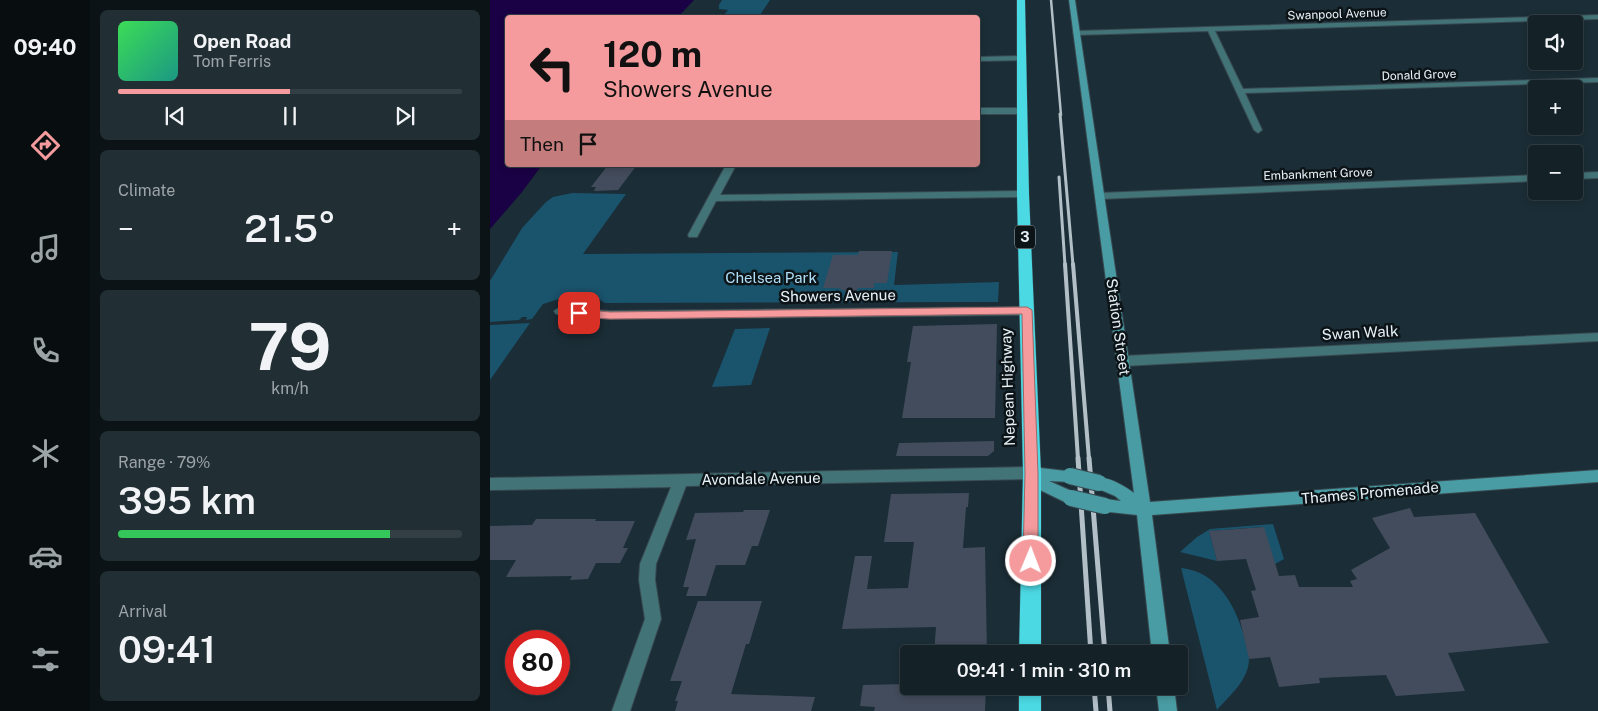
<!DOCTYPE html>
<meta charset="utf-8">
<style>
:root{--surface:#142228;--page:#212f34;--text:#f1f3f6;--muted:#9da4a8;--line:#333f45;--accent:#f59b9d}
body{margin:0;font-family:"Public Sans",sans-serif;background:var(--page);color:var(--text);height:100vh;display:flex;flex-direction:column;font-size:19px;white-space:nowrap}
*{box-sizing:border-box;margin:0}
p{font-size:16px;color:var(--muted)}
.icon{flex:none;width:28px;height:28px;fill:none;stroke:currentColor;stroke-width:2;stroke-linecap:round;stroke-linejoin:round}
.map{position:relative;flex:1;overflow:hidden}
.side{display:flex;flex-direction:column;gap:10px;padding:10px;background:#0b1316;width:400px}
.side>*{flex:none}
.banner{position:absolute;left:15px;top:15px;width:475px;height:152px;border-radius:5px;box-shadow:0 2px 8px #0003,0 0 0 1px var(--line);background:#f59b9d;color:#111;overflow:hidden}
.controls{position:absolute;left:1038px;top:15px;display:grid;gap:10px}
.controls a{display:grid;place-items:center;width:55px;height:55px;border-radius:5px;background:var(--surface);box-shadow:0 2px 8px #0003,0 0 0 1px var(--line);font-size:25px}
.speed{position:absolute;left:15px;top:630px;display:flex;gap:10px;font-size:25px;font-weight:700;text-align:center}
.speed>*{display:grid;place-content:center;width:65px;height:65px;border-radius:50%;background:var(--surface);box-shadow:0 2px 8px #0003,0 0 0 1px var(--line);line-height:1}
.speed .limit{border:8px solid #d22;background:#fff;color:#111}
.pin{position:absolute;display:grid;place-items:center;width:42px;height:42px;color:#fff;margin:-21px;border-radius:10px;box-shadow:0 2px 8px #0006}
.me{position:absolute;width:55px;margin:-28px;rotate:1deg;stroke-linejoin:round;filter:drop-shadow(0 0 4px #0008)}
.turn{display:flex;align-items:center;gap:18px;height:105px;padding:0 15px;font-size:22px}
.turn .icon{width:65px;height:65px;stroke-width:2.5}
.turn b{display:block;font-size:35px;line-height:42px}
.then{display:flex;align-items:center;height:48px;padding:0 15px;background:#0003;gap:10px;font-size:19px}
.big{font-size:38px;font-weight:600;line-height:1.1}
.side .card{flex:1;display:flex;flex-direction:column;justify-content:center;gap:8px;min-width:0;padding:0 18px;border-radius:8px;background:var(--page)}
.side .dial{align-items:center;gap:0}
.dial b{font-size:65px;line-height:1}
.song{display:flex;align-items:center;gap:15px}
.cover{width:60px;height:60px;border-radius:8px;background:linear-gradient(135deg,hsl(130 70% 55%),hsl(170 70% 35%))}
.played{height:5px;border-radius:2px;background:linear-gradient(90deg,var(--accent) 50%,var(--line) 50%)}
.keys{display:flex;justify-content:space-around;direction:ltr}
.heat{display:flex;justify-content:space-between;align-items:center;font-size:28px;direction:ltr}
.charge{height:8px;border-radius:4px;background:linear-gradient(90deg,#34c759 79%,var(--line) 0)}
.trip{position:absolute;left:410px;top:645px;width:288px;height:50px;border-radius:5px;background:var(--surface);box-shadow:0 2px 8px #0003,0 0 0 1px var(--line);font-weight:600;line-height:50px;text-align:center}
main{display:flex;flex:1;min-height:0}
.dock{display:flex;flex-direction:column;width:90px;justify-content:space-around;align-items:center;background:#080e10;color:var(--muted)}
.dock .icon{width:35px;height:35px}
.dock .current{color:var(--accent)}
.dock b{font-size:22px;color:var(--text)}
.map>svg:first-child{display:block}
</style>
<main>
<nav class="dock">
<b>09:40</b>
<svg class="icon current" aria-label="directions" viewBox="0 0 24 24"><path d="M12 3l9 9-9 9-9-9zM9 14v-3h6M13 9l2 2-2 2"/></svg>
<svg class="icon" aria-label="music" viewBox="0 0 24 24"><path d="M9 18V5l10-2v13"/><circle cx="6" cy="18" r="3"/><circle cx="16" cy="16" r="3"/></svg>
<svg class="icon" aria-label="phone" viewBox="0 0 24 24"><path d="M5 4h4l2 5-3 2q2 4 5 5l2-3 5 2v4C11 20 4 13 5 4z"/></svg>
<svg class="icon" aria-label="climate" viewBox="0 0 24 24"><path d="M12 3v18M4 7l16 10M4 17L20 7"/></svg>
<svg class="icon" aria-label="car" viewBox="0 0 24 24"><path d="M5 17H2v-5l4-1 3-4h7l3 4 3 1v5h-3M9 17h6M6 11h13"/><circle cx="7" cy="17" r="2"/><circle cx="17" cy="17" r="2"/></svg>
<svg class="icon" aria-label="filters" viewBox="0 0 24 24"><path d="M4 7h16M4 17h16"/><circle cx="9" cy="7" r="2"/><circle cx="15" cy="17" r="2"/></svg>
</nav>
<section class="side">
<div class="card">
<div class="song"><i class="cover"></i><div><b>Open Road</b><p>Tom Ferris</p></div></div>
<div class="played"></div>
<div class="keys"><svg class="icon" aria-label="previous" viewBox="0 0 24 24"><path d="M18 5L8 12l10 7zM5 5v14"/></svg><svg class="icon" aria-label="pause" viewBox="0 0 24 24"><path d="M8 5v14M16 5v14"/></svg><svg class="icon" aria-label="next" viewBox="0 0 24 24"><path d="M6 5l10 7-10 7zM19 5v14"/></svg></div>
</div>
<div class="card"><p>Climate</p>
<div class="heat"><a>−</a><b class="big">21.5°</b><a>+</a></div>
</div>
<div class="card dial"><b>79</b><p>km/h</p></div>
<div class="card"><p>Range · 79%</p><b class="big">395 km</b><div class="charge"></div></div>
<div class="card"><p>Arrival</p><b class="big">09:41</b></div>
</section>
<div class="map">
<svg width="1108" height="711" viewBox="0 0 1108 711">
<rect width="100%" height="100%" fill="#1b2d36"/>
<g fill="#1a536c">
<polygon points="232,0 280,0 268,18 232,17 238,10 229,9 229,5"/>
<polygon points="82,193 136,194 93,254 408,252 404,285 509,282 508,302 115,303 99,293 88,293 53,304 42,319 36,320 37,317 32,317 29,320 0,322 0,281 32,228 56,202 63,197"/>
<polygon points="40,323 0,380 0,325"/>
<polygon points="280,328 261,385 222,387 245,329"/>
<polygon points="783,524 794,559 785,564 773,527 719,531 727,561 690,552 707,537 720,529"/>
<path d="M691 568C728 571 747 608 755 640 756 646 759 653 759 659 759 680 739 696 727 710Z"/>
</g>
<polygon fill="#1a0045" points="0,0 204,0 188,17 18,18 18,165 52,165 32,192 0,229"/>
<g fill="#434c5c">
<polygon points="118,165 147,165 128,190 104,191 106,187 101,187"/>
<polygon points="369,251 402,251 397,283 384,283 384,288 368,288 364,295 348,288 333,288 343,255 368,255"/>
<polygon points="507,324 505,418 412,418 421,362 417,362 423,326"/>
<polygon points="504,441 504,451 498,456 406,456 409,443"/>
<polygon points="479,493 478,507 476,507 473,548 495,547 497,654 444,654 446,627 352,629 365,556 382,556 377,589 418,588 424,542 394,542 401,494"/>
<polygon points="920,508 924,517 985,513 1059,643 958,653 975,691 906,696 896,675 829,678 830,683 789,687 780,657 759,659 750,620 769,617 761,591 766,590 756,559 727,561 719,531 774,527 789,576 805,575 809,587 863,587 860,581 867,579 861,570 900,548 882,518"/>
<polygon points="254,510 280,510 268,546 262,546 255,565 226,565 216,596 196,596 199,587 193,587 206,539 196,540 205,513 253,512"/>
<polygon points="46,519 106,519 105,521 145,521 133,548 138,548 130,563 106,563 98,579 80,580 82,576 16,577 26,560 0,560 0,526 42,525"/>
<polygon points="208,601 272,601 259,644 256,644 241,694 325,697 321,711 185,711 188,701 185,701 192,681 180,681"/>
<polygon points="419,684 419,686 496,686 495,711 384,711 385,707 370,706 373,685"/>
</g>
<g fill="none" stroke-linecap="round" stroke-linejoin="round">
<g stroke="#384951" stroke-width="2">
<g id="street">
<polygon points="1108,15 1108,19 725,31 753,89 1108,78 1108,82 755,93 772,130 768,133 764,130 718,31 587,35 583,33 587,31"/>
<polygon points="532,56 536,58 535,60 488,61 488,57"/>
<polygon points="488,108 532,108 536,111 532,114 488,114"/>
<polygon points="236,165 246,165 230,195 533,191 538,194 533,197 226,201 207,237 199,237 198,235"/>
<polygon points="1108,172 1108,178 1084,179 1084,173"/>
<polygon points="1046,175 1046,181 610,199 605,196 610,193"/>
<polygon points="70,307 120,311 537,307 543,311 537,315 120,319 66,314 64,311"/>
<polygon points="1108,333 1108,341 633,366 629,364 627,361 629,358 633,356"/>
<polygon points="542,467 547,469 549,473 547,477 542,479 196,486 166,564 165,580 171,619 140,711 122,711 155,619 149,580 150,564 181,487 0,490 0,478"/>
</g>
</g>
<g stroke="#384951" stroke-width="2">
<g id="secondary">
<path d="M579 0H585L660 502 1108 470V482L662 515 680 654H662L647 515 610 511 607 506 610 501 615 499 631 501 625 496 604 487 602 483 604 479C616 474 634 486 644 493Z"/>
<polygon points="542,467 585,472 587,476 585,480 580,482 559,481 586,493 588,498 586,503 581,505 550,490 535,473 537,469"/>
<polygon points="666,686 684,686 687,711 669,711"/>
</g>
</g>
<g stroke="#384951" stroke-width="1">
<g id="highway">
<polygon points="527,0 535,0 539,194 551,473 551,654 529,654 533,473 527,194"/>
<rect x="529" y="686" width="22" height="25"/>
</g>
</g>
<use href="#street" fill="#427377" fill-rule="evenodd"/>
<use href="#secondary" fill="#499ca3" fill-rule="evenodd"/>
<use href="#highway" fill="#4bd9e3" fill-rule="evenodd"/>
<polyline stroke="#b2bfc6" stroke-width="2.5" points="561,0 571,115"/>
<g stroke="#b2bfc6" stroke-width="3">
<polyline points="570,114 583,265"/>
<polyline points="569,177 575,265"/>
</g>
<g stroke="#b2bfc6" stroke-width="4">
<polyline points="575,264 588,459"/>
<polyline points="583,264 599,459"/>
</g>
<g stroke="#b2bfc6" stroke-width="5">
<polyline points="588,458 601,654"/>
<polyline points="599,458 615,654"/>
<polyline points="604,686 606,711"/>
<polyline points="618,686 620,711"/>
</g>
<g stroke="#384951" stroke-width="18" stroke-linecap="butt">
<g id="secondary-bridge">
<polyline points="580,476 609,483"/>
<polyline points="581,498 615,506"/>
</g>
</g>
<use href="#secondary-bridge" stroke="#499ca3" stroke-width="16"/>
</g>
<polygon fill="#f59b9d" stroke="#9f6566" points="537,307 542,310 548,473 548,561 546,566 541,568 536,566 533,561 535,473 532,314 120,319 89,317 83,313 89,309 120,312"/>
<g text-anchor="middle" stroke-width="5" stroke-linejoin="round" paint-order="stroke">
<g font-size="12" fill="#e7f2f8" stroke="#0c1418">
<text transform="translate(847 14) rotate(-2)" y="4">Swanpool Avenue</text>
<text transform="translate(929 75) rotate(-2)" y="4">Donald Grove</text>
<text transform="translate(828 174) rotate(-2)" y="4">Embankment Grove</text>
</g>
<rect fill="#0c1418" stroke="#a5afb5" stroke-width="1" x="525" y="225.5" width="20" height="23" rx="4"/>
<g font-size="14" font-weight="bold" fill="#e7f2f8">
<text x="535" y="242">3</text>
</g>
<g font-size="15" fill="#b0dff8" stroke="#0c1418">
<text x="281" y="283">Chelsea Park</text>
</g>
<g font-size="15" fill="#e7f2f8" stroke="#0c1418">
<text transform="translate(348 296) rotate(-1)" y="5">Showers Avenue</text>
<text transform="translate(628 327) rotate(82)" y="5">Station Street</text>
<text transform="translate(870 333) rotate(-3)" y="5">Swan Walk</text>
<text transform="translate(518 387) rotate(-92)" y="5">Nepean Highway</text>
<text transform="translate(271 479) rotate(-1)" y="5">Avondale Avenue</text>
<text transform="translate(880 493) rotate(-5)" y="5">Thames Promenade</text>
</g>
</g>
</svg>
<div class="controls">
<a><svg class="icon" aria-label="sound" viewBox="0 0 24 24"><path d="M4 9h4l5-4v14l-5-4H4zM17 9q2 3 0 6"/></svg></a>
<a>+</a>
<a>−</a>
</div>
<div class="speed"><div class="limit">80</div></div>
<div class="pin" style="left:89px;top:313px;background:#d93025"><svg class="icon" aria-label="arrive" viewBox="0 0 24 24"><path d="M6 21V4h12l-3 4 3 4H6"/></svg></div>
<svg class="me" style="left:541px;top:561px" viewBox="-20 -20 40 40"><circle r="17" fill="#f59b9d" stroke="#fff" stroke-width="3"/><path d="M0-11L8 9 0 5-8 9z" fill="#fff"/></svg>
<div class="trip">09:41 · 1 min · 310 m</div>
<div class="banner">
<div class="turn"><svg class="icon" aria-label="left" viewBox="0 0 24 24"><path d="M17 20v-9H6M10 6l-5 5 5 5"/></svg><div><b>120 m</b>Showers Avenue</div></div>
<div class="then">Then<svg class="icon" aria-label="arrive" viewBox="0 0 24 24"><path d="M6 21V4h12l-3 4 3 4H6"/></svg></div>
</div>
</div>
</main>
